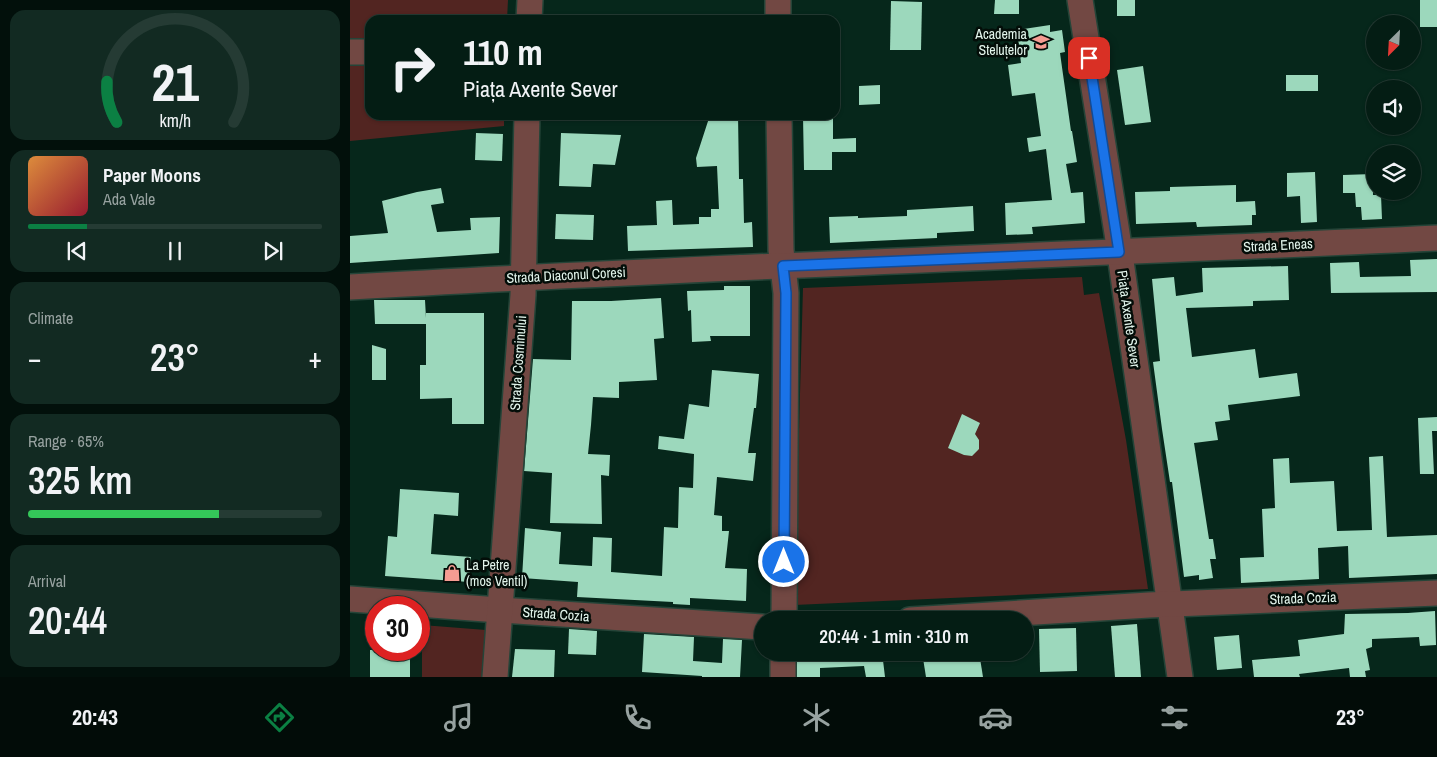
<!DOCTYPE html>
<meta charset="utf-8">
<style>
:root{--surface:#041d14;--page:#122a22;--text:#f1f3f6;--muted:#97a2a0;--line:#253b34;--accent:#0b8043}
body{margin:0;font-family:"Archivo Narrow",sans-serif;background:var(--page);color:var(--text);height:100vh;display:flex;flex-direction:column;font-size:19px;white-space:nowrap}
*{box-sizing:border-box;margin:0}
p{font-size:16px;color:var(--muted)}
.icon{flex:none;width:28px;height:28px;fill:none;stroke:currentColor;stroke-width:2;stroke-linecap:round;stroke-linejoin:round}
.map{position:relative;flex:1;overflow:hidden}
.drawer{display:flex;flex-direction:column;gap:10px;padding:10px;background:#02100b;width:350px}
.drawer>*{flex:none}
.guide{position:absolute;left:15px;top:15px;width:475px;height:105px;border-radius:15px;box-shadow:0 1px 4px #0004,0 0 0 1px var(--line);background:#041d14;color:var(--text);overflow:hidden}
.needle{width:32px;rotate:204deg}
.fabs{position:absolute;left:1016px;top:15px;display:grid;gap:10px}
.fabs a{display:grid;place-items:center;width:55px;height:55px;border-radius:50%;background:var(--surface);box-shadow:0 1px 4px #0004,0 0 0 1px var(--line);font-size:25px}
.speed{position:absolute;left:15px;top:596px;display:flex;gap:10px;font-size:25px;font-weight:700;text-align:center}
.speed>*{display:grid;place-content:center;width:65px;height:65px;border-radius:50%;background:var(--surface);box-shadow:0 1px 4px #0004,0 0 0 1px var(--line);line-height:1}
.speed .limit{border:8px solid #d22;background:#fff;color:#111}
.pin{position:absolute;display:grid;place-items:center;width:42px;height:42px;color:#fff;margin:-21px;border-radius:10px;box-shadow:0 2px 8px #0006}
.me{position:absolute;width:55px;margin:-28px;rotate:0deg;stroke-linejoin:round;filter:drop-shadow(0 0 4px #0008)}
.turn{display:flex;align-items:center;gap:18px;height:105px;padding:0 15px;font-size:22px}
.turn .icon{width:65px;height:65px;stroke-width:2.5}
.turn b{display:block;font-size:35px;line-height:42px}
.big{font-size:38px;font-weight:600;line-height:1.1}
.drawer .widget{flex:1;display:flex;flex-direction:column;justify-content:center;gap:8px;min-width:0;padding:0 18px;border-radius:15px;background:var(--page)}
.drawer .dial{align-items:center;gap:0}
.dial svg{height:130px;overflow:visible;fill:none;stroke:var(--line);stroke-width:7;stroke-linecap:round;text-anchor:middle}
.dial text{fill:var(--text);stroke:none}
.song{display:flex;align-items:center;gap:15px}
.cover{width:60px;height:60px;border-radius:8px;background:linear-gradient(135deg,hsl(30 70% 55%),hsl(350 70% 35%))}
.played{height:5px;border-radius:2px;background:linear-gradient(90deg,var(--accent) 20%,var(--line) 20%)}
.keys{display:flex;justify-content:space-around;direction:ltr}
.heat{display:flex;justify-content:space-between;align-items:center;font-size:28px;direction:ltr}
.charge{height:8px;border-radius:4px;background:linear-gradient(90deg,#34c759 65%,var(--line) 0)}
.trip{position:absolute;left:404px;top:611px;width:280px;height:50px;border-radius:25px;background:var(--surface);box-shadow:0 1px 4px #0004,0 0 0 1px var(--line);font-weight:600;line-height:50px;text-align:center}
.menu{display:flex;height:80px;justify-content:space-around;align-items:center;background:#020c08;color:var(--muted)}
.menu .icon{width:35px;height:35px}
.menu .selected{color:var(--accent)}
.menu b{font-size:22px;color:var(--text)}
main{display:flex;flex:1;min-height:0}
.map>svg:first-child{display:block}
</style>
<main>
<section class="drawer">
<div class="widget dial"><svg viewBox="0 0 100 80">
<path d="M14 69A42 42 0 1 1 86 69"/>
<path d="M14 69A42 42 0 0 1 8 44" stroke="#0b8043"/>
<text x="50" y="56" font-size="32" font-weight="700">21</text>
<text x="50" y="72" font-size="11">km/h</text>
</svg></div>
<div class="widget">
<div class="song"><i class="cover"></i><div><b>Paper Moons</b><p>Ada Vale</p></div></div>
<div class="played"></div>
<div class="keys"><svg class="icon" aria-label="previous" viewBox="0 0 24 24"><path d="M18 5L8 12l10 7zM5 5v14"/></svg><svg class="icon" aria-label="pause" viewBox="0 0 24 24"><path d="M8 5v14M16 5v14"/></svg><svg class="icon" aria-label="next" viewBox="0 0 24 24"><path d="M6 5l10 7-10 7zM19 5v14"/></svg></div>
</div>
<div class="widget"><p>Climate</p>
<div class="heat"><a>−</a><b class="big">23°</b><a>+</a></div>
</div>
<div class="widget"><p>Range · 65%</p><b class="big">325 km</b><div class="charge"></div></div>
<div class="widget"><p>Arrival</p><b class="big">20:44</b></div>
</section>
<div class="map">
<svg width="1087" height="677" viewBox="0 0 1087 677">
<rect width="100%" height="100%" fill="#06271b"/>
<g fill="#522521">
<polygon points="0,0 158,0 157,20 20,20 20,115 154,115 154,126 0,141"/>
<polygon points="732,277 734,295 749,293 776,440 798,589 444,605 453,288"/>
<polygon points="72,625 136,630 133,677 72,677"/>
</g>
<g fill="#9cd8bc">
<polygon points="645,0 669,0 669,14 644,14"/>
<rect x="767" y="0" width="18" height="16"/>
<rect x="1070" y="0" width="17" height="27"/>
<polygon points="541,1 572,2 571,50 540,50"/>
<polygon points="700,25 700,32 712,30 715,52 710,53 721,131 722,131 727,162 716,164 721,193 733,192 735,223 682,227 683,234 656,235 655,203 702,200 696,149 679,152 677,138 691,136 685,93 662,96 658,65 671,63 667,30"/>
<polygon points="793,66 801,122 775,125 767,70"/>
<rect x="936" y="75" width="32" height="16"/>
<polygon points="530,85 530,104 509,105 509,86"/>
<polygon points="360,115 388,115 389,179 393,179 394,223 402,222 403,247 278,251 277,226 307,225 306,201 322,200 323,225 349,224 349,217 361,217 361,209 369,209 367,166 347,167 346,158"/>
<polygon points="483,115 483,139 506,138 506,152 482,152 482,170 454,170 453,116"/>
<polygon points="126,133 153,134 152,161 125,160"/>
<polygon points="211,133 271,135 265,165 243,164 241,187 209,186"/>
<polygon points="965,172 967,222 951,223 950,196 937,197 937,173"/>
<polygon points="1023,174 1023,195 1031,195 1032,219 1012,220 1011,207 1006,207 1005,193 993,193 993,175"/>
<polygon points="886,185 886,202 905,201 906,215 902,215 902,225 847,227 846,222 786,224 785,192 820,191 820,187"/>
<polygon points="91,188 94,203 81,205 87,232 121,230 120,218 150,217 149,253 0,263 0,236 38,233 32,201 67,192"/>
<polygon points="623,206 624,231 587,233 587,238 480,243 479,217 508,216 508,218 557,216 557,210"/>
<polygon points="206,214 244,215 243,240 205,239"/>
<polygon points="1087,259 1087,292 981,293 980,263 1009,262 1010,277 1061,276 1060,260"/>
<polygon points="938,266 939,300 903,301 903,306 836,308 842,357 905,349 909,378 947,373 950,396 878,405 880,420 865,422 868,440 844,443 859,539 863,539 866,559 860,559 863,578 849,580 849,575 834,577 822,482 820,482 812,429 803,362 810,361 802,279 824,277 826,296 853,292 852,268"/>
<polygon points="374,286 400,286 400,336 360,336 361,341 342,342 341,310 338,311 337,291 374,290"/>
<polygon points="311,298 314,338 304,339 307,380 269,382 269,398 243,397 241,425 238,454 260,455 259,476 251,475 252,524 200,523 202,473 174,471 183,359 221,360 222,301 261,301"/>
<polygon points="24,300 75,300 76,318 76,313 134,313 134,424 102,424 102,398 70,399 70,365 76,365 76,324 25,324"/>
<polygon points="22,345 36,349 36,380 22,380"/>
<polygon points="362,370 409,374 406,408 404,408 398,453 406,453 403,481 367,477 364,515 372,516 372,531 379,531 375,568 397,569 396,601 340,598 340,605 323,604 323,602 227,597 228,582 172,578 175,528 211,532 209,564 242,566 243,537 262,538 261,572 312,576 314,527 328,528 329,487 343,488 344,454 308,449 309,436 334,439 339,404 359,407"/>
<polygon points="612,414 630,423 625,434 629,440 629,449 622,456 614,455 598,448"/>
<polygon points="1087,417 1087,431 1082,431 1084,474 1070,474 1068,418"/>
<polygon points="1033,456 1037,537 1087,535 1087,574 999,578 998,546 968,548 969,579 891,583 890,558 914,557 912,509 925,508 923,459 939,458 940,483 984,481 987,531 1022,530 1019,457"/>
<polygon points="50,489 109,493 108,516 84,514 81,554 121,557 119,582 35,576 38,536 47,537"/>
<polygon points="1085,611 1086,645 1070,646 1069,637 1022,639 1022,647 1016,649 1020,670 1015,671 1016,677 1000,677 999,668 949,674 950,677 904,677 902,660 950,656 948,640 994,634 995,614 1058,613"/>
<polygon points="787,624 791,677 765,677 761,626"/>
<polygon points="726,628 727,671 690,672 689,629"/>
<polygon points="219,629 247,631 246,655 218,654"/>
<polygon points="294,634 344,637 343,661 372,663 373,639 392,640 390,677 352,677 352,676 292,672"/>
<polygon points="889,635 892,668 867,670 864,637"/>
<polygon points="165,649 205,650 204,677 162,677"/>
<rect x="20" y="650" width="40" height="27"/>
<polygon points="447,652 532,652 535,677 516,677 514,666 470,668 470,677 447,677"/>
<polygon points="572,652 629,652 633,677 576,677"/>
</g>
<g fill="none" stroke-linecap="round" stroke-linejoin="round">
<g stroke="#254438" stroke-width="28">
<g id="minor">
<polyline points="428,0 428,20"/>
<polyline points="730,0 767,233 830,677"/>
<polyline points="179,20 180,0"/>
<polyline points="0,52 20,52"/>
<polyline points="429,115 431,250 436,293 434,620"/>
<path d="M0 287C362 266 725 255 1087 238"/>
<polyline points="0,599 149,610 412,627"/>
<polyline points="560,620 799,605 1087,593"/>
<polyline points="145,677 173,295 177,115"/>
<polyline points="433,677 433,652"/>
</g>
</g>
<use href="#minor" stroke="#724843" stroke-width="25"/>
</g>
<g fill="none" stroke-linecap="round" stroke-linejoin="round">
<g stroke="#114b97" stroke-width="12">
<polyline id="route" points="434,562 436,293 433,266 769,252 739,58"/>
</g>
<use href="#route" stroke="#1a73e8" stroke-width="9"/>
</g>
<defs>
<g id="school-bare" transform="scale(1.35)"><path d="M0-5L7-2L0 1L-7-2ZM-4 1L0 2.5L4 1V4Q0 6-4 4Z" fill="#f59c92" stroke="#030d08" stroke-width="2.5" paint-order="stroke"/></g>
<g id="shop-bare" transform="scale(1.35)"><path d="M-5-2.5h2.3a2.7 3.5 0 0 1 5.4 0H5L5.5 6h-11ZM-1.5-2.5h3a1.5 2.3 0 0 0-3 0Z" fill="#f59c92" stroke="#030d08" stroke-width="2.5" paint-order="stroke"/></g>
</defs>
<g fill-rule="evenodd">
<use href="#school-bare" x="691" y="42"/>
<use href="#shop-bare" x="102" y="573"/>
</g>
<g text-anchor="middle" stroke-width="5" stroke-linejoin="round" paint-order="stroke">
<g font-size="14" fill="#e3f5ec" stroke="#030d08" text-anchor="end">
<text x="677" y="39">Academia<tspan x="677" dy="16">Steluțelor</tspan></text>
<text x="116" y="570" text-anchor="start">La Petre<tspan x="116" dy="16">(mos Ventil)</tspan></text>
</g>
<g font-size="14" fill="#e3f5ec" stroke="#030d08">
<text transform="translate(928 245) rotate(-3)" y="5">Strada Eneas</text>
<text transform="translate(216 275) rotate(-3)" y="5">Strada Diaconul Coresi</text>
<text transform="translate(779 319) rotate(82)" y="5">Piața Axente Sever</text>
<text transform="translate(168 363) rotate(-86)" y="5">Strada Cosminului</text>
<text transform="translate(953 598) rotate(-2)" y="5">Strada Cozia</text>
<text transform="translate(206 614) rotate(4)" y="5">Strada Cozia</text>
</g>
</g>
</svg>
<div class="fabs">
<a><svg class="needle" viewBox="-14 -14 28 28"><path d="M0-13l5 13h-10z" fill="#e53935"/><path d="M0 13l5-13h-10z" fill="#97a2a0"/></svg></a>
<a><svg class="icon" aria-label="sound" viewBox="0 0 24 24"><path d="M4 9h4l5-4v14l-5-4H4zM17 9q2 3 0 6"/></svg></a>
<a><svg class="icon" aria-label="layers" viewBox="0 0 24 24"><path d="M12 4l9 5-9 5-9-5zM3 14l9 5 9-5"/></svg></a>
</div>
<div class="speed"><div class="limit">30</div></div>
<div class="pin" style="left:739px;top:58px;background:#d93025"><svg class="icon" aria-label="arrive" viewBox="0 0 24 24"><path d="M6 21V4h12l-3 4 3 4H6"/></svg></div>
<svg class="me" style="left:434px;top:562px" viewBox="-20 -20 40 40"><circle r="17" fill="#1a73e8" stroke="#fff" stroke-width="3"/><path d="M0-11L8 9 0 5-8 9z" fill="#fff"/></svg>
<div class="trip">20:44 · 1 min · 310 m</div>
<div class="guide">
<div class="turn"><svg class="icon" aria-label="right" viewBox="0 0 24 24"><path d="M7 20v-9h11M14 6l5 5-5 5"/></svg><div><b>110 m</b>Piața Axente Sever</div></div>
</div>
</div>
</main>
<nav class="menu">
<b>20:43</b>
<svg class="icon selected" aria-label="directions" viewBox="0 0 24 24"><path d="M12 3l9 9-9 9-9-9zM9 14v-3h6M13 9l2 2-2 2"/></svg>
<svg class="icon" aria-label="music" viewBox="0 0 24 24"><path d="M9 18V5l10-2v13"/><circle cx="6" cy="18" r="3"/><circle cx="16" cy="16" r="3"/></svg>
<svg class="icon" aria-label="phone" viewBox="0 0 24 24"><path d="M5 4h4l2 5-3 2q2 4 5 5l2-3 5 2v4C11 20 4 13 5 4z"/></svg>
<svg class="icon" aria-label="climate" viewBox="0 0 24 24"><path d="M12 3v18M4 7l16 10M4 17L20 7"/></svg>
<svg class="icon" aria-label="car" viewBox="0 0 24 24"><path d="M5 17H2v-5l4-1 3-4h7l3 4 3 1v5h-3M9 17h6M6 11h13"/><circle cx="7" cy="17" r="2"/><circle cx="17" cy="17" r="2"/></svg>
<svg class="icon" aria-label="filters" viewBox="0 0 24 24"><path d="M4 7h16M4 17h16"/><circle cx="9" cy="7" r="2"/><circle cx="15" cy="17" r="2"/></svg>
<b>23°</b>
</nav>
